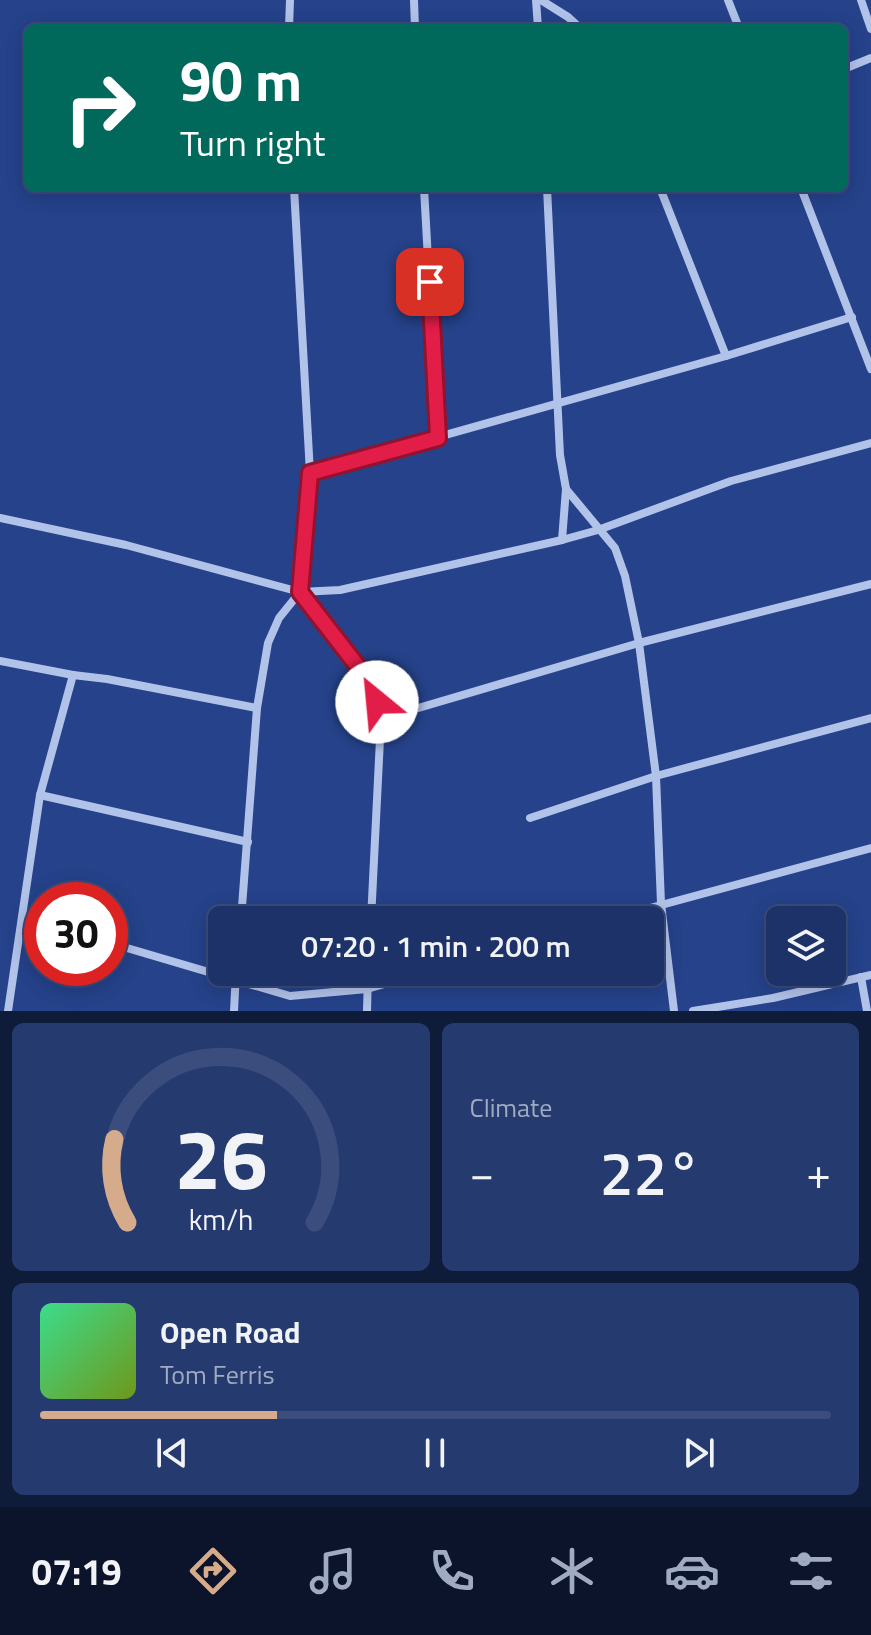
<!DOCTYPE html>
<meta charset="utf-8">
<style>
:root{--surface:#1c3268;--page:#253a6e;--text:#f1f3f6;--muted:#a0aac0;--line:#3a4d7c;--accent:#d6ab8b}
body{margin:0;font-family:"Titillium Web",sans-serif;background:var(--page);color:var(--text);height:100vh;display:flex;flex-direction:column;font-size:30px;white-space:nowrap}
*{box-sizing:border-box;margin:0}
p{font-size:26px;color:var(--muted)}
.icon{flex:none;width:44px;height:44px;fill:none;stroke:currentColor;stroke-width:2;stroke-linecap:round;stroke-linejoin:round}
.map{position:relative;height:1011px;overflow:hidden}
.side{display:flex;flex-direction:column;gap:12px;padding:12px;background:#0f1c39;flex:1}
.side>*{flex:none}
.banner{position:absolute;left:24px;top:24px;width:824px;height:168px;border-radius:12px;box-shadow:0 4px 20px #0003,0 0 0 2px var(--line);background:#00695c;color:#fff;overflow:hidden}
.buttons{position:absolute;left:766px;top:906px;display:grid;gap:16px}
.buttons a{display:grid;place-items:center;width:80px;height:80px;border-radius:12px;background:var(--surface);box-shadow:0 4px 20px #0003,0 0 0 2px var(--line);font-size:40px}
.speed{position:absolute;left:24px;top:882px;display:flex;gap:16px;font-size:40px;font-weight:700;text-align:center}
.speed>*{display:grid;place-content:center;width:104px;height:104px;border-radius:50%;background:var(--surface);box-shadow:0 4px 20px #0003,0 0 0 2px var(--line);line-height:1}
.speed .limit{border:12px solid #d22;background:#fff;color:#111}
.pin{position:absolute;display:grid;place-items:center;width:68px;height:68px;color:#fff;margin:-34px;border-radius:16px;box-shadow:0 4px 12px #0006}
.me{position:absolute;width:88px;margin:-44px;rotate:332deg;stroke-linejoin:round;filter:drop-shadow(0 0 6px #0008)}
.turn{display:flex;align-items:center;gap:28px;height:168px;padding:0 24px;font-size:36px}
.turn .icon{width:104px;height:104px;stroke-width:2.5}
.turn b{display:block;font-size:56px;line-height:68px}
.big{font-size:60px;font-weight:600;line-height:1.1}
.side .tile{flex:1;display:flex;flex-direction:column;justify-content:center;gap:12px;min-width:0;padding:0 28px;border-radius:12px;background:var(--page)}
.side .dial{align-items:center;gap:0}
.dial svg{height:208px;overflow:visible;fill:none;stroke:var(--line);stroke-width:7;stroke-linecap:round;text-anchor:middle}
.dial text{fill:var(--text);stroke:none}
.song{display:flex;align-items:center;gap:24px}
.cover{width:96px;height:96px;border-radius:12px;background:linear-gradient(135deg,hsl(150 70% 55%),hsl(80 70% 35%))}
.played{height:8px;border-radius:4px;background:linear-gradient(90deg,var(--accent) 30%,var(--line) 30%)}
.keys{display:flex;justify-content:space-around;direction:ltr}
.heat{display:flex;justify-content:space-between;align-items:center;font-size:44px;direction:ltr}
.side .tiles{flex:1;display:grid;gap:12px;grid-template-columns:1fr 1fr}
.tile:last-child{grid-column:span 2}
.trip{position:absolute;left:208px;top:906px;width:456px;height:80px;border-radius:12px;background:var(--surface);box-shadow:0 4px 20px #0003,0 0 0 2px var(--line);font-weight:600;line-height:80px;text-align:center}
.menu{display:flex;height:128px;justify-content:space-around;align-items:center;background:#0b142a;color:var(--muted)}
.menu .icon{width:56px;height:56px}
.menu .on{color:var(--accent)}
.menu b{font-size:36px;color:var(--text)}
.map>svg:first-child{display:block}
</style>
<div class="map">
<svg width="871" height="1011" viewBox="0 0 871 1011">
<rect width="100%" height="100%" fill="#25428a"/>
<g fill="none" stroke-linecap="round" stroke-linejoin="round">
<g stroke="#b2c3ea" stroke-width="8">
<polyline points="414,0 415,28"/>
<polyline points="536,0 538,28"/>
<polyline points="541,0 568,17 580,28"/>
<polyline points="728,0 739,28"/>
<polyline points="861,0 871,29"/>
<polyline points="289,28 290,0"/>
<polyline points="844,69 871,58"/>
<polyline points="424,188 438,438"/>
<polyline points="547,188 560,455 566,489 615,548 625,576 639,643 656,776 661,904 674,1011"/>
<polyline points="660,188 726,356 852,317"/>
<polyline points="801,188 871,369"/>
<polyline points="310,473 726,356"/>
<polyline points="0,518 126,545 300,592 340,590 562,540 598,530 731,481 871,443"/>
<polyline points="562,540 566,489"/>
<polyline points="300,592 373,686 381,719 371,920"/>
<polyline points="0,661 73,675"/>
<polyline points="381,719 639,643 871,584"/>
<polyline points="40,795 248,842"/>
<polyline points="530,818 656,776 871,718"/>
<polyline points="22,917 42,923"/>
<polyline points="241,920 257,708 268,643 279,618 300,592 310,473 294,188"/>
<polyline points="606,920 871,848"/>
<polyline points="110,943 290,996 367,989 426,972"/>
<polyline points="861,977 867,1011"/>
<polyline points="8,1011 40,795 73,675 107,679 257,708"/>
<polyline points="234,1011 236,972"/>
<polyline points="367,1011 368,972"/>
<polyline points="693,1011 773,998 871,975"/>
</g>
</g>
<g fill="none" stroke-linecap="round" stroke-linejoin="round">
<g stroke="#92132f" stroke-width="20">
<polyline id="route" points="377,702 373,686 300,592 310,473 438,438 430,282"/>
</g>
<use href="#route" stroke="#e11d48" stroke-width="14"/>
</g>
</svg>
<div class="buttons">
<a><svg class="icon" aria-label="layers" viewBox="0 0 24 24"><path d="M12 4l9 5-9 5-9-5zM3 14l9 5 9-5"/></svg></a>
</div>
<div class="speed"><div class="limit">30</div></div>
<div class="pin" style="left:430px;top:282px;background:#d93025"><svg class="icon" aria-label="arrive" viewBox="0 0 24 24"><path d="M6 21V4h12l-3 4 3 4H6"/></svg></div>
<svg class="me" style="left:377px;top:702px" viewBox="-20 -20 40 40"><circle r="19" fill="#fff"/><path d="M0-13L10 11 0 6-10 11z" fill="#e11d48"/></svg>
<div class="trip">07:20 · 1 min · 200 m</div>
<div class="banner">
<div class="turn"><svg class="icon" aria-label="right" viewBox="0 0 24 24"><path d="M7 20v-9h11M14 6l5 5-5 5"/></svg><div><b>90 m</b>Turn right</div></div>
</div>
</div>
<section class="side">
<div class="tiles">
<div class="tile dial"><svg viewBox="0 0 100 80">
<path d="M14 69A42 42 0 1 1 86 69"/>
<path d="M14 69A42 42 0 0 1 9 37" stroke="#d6ab8b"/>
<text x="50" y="56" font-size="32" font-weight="700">26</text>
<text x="50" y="72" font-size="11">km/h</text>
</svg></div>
<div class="tile"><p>Climate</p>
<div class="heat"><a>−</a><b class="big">22°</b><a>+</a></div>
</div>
<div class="tile">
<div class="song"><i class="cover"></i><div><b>Open Road</b><p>Tom Ferris</p></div></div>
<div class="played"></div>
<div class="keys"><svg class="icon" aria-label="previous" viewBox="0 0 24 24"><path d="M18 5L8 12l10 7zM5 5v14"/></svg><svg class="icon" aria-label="pause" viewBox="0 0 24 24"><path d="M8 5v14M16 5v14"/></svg><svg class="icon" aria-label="next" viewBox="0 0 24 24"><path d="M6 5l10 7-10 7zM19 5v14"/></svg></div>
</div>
</div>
</section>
<nav class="menu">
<b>07:19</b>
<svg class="icon on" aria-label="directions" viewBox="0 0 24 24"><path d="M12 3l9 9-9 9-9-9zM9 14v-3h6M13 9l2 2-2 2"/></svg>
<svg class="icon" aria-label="music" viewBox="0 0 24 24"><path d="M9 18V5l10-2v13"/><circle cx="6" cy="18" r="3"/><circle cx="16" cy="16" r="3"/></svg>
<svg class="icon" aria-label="phone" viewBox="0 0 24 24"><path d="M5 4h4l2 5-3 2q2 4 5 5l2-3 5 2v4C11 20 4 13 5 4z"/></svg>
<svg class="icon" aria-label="climate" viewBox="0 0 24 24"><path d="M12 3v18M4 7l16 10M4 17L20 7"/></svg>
<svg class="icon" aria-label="car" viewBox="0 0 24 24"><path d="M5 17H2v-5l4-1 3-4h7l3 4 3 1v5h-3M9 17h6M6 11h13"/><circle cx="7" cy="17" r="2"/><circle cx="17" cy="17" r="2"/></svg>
<svg class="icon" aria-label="filters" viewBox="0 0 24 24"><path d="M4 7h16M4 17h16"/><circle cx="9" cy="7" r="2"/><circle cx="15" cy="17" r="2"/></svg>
</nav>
